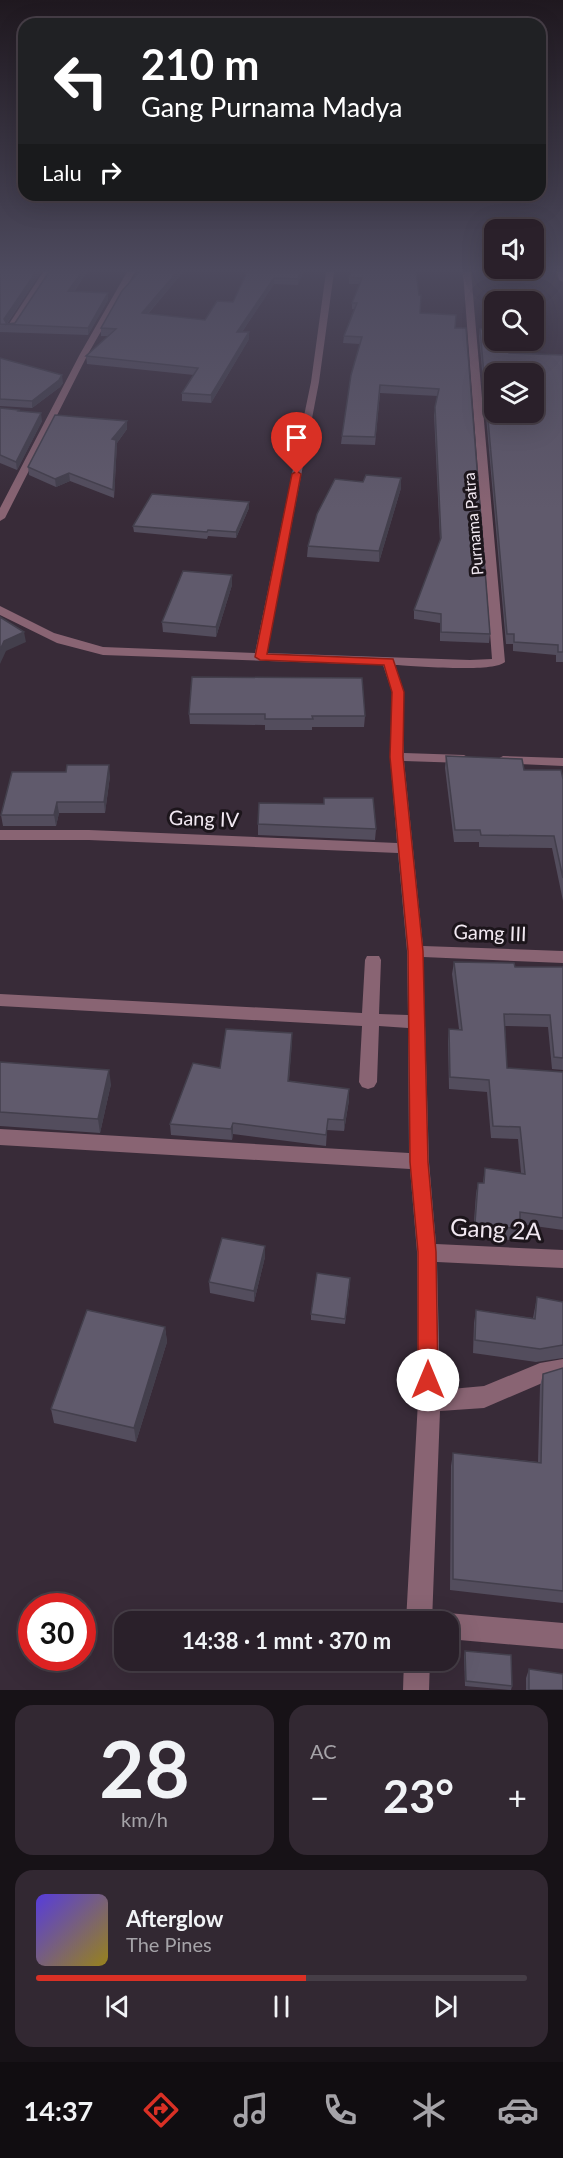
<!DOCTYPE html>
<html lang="id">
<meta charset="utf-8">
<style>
:root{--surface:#2a202a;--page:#322832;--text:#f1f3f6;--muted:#a5a3a8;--line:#463e47;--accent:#d93025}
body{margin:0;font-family:Lato,sans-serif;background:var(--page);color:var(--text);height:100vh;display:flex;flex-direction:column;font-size:22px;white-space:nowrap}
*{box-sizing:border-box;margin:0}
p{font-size:20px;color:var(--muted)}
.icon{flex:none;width:33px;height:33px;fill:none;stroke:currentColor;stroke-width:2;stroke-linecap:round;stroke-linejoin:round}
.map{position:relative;height:1690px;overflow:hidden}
.drawer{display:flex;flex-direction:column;gap:15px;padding:15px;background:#171217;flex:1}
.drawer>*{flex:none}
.top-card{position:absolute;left:18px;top:18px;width:528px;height:183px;border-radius:18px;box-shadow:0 6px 24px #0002,0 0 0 2px var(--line);background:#202124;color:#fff;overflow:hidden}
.tools{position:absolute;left:484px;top:219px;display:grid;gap:12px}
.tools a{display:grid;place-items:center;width:60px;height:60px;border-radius:12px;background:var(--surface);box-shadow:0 6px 24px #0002,0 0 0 2px var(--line);font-size:30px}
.speed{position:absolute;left:18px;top:1593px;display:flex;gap:12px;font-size:30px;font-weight:700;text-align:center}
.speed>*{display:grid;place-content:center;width:78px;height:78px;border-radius:50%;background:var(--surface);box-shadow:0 6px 24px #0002,0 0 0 2px var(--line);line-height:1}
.speed .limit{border:9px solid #d22;background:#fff;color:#111}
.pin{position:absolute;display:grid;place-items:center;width:51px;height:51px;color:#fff;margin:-62px -26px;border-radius:50% 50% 50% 0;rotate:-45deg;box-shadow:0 0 6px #0007}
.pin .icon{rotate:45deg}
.me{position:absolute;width:66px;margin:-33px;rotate:0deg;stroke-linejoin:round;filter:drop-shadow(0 0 4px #0008)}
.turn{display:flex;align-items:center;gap:21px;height:126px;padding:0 24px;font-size:27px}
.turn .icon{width:78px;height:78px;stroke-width:2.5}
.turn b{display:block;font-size:42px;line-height:51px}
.then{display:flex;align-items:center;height:57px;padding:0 24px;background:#0003;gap:12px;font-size:22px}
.big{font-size:45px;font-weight:700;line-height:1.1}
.drawer .widget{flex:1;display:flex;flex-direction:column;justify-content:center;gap:9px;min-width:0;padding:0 21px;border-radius:18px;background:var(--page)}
.drawer .dial{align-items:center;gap:0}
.dial b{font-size:78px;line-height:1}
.song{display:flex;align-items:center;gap:18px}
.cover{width:72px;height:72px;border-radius:9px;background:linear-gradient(135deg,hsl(250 70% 55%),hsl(50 70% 35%))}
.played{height:6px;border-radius:3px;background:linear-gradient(90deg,var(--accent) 55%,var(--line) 55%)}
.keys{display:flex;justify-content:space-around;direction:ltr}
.heat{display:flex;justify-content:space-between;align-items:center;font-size:33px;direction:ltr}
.drawer .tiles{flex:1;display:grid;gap:15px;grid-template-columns:1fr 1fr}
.widget:last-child{grid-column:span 2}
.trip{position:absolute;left:114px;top:1611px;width:345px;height:60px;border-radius:18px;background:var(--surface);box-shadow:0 6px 24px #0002,0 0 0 2px var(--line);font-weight:700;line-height:60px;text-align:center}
.tabs{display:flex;height:96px;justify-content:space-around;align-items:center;background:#110d11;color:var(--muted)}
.tabs .icon{width:42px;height:42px}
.tabs .selected{color:var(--accent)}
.tabs b{font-size:27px;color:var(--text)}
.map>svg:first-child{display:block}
</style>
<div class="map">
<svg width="563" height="1690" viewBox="0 0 563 1690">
<rect width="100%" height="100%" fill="#382b38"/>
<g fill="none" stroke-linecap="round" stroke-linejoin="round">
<g fill="#896473" fill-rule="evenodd">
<polygon points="43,272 51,272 14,329 8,329 7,327"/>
<polygon points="127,272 135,272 88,354 5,518 0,521 0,508 80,354"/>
<path d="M326 272H334L319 382 267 653 470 660 492 659 463 272H471L505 662C493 673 415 666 395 665L404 692V753L464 755 471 759 464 763 404 761 423 946 563 951V963L423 957 429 1162 436 1244 563 1250V1268L437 1262 440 1390 484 1386 540 1363 563 1359V1379L540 1384 484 1408 440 1411 432 1622H406L418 1401 417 1252 410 1169 0 1145V1129L409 1153 408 1028 379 1026 377 1082 374 1087 368 1089 362 1087 359 1082 362 1026 0 1006V994L362 1013 365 960 367 956H379L381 960 379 1014 408 1015 407 951 398 853 89 840H0V830H89L397 843 390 757 392 692 383 665 103 655 57 643 0 615V606L54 633 103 647 255 653 311 382Z"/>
<polygon points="557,272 563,272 563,282 559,280"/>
<polygon points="503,756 563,758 563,766 498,763 496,760"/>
<polygon points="448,1613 563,1623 563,1649 448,1639 448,1622 437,1622 439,1617"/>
<polygon points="404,1660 430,1660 429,1690 403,1690"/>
</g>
</g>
<g fill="#534d5d">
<polygon points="0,272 41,272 7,324 15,323 49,272 87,272 74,292 108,300 88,335 0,332"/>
<polygon points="183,272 148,314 205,320 233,302 247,272 303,272 298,285 274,284 242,332 249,339 211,403 182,401 182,393 194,375 87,364 86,356 108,336 101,336 101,328"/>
<polygon points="416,272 420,313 455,328 490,634 489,643 440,641 440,623 414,619 414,610 440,541 434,415 438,396 380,393 375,445 341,444 342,436 360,344 343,343 344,336 354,309 352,309 352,303 360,284 349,284 349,277"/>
<polygon points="480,329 509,353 563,355 563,662 556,662 556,655 513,651 513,644 506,644 479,336"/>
<polygon points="0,358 63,383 60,387 32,408 0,406"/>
<polygon points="0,408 20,411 42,421 17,470 0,463"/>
<polygon points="127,421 127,429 117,443 114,498 70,481 56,487 29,475 28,467"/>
<polygon points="401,478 401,488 379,562 307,557 308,546 363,482"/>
<polygon points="249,508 236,538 208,536 207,539 134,532 133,526"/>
<polygon points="232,575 232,585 216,637 163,632 162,622"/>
<polygon points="192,677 365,716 364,727 312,727 312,730 265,730 265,725 190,724 189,714"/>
<polygon points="446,756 524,770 563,779 563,901 552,848 479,847 479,842 454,842 445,768"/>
<polygon points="110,776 105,813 59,813 56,826 3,826 1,815"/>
<polygon points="324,804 376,829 375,840 258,835 258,824"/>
<polygon points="454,962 515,967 563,967 563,1070 552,1069 548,1027 505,1026 507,1068 563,1072 563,1230 520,1224 518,1241 473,1235 476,1194 478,1183 483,1183 485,1168 521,1173 518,1139 491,1138 487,1092 449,1089 448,1041 449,1029 459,1029 452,974"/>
<polygon points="292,1033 289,1081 349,1089 349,1100 344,1131 327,1130 326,1146 233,1134 232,1140 171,1135 170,1124 220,1068"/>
<polygon points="0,1062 111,1084 100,1133 0,1126"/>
<polygon points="265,1257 254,1302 210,1293 209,1282"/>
<polygon points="350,1283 345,1324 311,1320 311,1314"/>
<polygon points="537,1297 563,1302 563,1358 536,1362 473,1353 474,1323 476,1310 533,1318"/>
<polygon points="165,1327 167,1342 136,1442 54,1423 51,1409"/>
<polygon points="563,1368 563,1603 450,1590 451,1466 453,1453 538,1462 540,1386 543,1374"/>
<polygon points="465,1651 512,1686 511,1690 465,1686 464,1656"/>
<polygon points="529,1669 563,1690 526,1690 526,1678"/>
</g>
<g fill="#433f4c">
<polygon points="36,272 41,272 5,326 4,319"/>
<polygon points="82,272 87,272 69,298 68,291"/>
<polygon points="177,272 183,272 142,320 142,313"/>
<polygon points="300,272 303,272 298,285 298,279"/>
<polygon points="274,278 274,284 237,339 237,332"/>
<polygon points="108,293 108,300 88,335 88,328"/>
<polygon points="249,332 249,339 211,403 211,395"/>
<polygon points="62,375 63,383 60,387 32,408 32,401"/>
<polygon points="41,413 42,421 17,470 16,462"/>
<polygon points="127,421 127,429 117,443 114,498 112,439"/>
<polygon points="69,473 70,481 56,487 55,479"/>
<polygon points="401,478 401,488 379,562 379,551"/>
<polygon points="249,502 249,508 236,538 236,532"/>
<polygon points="232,575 232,585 216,637 216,627"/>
<polygon points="24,632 26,642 6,651 0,664 0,650 4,641"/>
<polygon points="109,765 110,776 105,813 104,802"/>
<polygon points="57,802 59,813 56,826 54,815"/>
<polygon points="292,1033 292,1044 288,1092 288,1081"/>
<polygon points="109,1070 111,1084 100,1133 98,1119"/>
<polygon points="349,1089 349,1100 344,1131 344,1120"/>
<polygon points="233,1123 233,1134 232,1140 231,1129"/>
<polygon points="265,1246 265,1257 254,1302 254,1291"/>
<polygon points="165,1327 167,1342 136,1442 134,1428"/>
</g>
<g fill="#605a6c" stroke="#433f4c" stroke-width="1.5" fill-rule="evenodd">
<polygon points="0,272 36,272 4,319 7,324 15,323 49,272 82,272 68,291 108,293 88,328 0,324"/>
<polygon points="139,272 177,272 142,313 205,320 217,301 233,302 247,272 300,272 298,279 274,278 237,332 249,332 211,395 182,393 198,368 86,356 116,329 101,328 122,291"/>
<polygon points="351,272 416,272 419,295 421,295 420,313 456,315 455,328 466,328 490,634 441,632 441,614 414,610 441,538 435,407 439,389 380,385 375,437 342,436 351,375 362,337 344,336 357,303 352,303 362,278 349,277"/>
<path d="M480 329H495V340H509V353L563 355V652H558V645L514 642V634H507ZM495 374H534V412H495Z"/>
<polygon points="0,358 62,375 59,380 32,401 0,399"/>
<polygon points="0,408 19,410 18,411 41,413 16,462 0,455"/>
<polygon points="55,415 127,421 112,439 116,440 113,490 69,473 55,479 28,467"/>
<polygon points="366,475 401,478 379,551 308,546 317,514 335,479 363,482"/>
<polygon points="152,494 249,502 236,532 208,530 207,532 133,526"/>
<polygon points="183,571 232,575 216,627 162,622"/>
<polygon points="0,617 24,632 4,641 0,650"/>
<polygon points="192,677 362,678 365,716 312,716 313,719 265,719 265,714 189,714"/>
<polygon points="446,756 522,759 524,770 561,770 563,779 563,878 554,836 481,835 480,830 455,830"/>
<polygon points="67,765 109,765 104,802 57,802 54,815 1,815 12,772 66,772"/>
<polygon points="324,798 373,798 376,829 258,824 259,803 324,804"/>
<polygon points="454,962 514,963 515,967 563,967 563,1058 554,1057 550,1015 504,1014 507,1068 563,1072 563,1218 520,1212 520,1229 475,1223 478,1183 484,1183 485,1168 525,1174 520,1127 493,1126 489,1080 450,1077 449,1029 462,1030"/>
<polygon points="226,1029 292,1033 288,1081 349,1089 344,1120 328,1119 326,1135 233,1123 231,1129 170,1124 193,1063 220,1068"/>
<polygon points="0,1062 109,1070 98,1119 0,1112"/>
<polygon points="222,1238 265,1246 254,1291 209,1282"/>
<polygon points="317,1273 350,1278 345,1319 311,1314"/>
<polygon points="537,1297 563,1302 563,1345 540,1349 475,1340 476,1310 535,1319"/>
<polygon points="87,1310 165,1327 134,1428 51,1409"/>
<polygon points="563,1368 563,1591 453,1579 453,1453 541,1463 543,1374"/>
<polygon points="465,1651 511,1655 512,1686 466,1681"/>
<polygon points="529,1669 563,1674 563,1690 529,1690"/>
</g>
<linearGradient id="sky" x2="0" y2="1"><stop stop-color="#1f181f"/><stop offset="0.53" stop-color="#4d4a5e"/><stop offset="1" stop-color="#4d4a5e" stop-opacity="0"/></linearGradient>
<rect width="563" height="509" fill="url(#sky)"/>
<polygon fill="#d93025" stroke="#8d1f18" stroke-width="1.5" points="297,471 301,474 267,654 393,659 404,692 403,757 423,951 428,1162 436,1252 438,1380 435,1386 428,1389 421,1386 418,1380 418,1252 410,1162 408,951 390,757 392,692 384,665 260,660 255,657 292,474"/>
<g text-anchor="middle" stroke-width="6" stroke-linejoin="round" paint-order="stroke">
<g font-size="16" fill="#f1e8f1" stroke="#1c151b">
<text transform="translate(473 524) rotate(-95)" y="6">Purnama Patra</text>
</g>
<g font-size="20" fill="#f1e8f1" stroke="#1c151b">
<text transform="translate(204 819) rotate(2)" y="7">Gang IV</text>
<text transform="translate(490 933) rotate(2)" y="7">Gamg III</text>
</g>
<g font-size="24" fill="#f1e8f1" stroke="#1c151b">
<text transform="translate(496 1230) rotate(3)" y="8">Gang 2A</text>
</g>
</g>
</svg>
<div class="tools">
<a><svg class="icon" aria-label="sound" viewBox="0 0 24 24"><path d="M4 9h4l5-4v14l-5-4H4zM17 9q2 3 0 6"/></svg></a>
<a><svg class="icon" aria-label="search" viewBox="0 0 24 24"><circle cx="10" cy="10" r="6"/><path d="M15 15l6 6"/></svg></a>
<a><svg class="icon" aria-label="layers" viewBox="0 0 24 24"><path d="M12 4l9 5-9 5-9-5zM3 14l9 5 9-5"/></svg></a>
</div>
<div class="speed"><div class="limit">30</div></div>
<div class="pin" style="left:297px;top:474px;background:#d93025"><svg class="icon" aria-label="arrive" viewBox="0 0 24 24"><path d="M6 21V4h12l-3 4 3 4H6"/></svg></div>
<svg class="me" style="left:428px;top:1380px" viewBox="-20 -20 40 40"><circle r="19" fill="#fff"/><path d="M0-13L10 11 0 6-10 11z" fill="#d93025"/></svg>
<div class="trip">14:38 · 1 mnt · 370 m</div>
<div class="top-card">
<div class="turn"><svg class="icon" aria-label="left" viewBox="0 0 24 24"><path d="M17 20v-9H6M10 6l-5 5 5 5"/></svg><div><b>210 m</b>Gang Purnama Madya</div></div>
<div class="then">Lalu<svg class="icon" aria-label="right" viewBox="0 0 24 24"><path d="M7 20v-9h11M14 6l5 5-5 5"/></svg></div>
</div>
</div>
<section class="drawer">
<div class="tiles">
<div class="widget dial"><b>28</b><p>km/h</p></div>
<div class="widget"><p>AC</p>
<div class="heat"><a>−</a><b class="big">23°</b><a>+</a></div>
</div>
<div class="widget">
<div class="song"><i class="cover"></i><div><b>Afterglow</b><p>The Pines</p></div></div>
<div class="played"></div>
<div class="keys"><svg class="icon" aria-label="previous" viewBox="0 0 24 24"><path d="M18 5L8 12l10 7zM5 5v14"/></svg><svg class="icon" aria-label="pause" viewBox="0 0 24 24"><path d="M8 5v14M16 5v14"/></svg><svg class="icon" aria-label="next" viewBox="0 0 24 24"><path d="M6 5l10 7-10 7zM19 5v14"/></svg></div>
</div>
</div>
</section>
<nav class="tabs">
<b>14:37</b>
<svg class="icon selected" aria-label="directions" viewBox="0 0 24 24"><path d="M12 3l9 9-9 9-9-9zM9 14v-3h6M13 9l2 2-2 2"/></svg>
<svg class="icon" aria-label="music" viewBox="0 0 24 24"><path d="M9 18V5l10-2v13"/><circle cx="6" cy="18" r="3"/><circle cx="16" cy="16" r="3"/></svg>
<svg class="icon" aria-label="phone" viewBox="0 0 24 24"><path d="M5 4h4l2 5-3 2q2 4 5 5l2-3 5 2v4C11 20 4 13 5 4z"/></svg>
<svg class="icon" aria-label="climate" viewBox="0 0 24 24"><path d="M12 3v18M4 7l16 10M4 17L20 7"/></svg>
<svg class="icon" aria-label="car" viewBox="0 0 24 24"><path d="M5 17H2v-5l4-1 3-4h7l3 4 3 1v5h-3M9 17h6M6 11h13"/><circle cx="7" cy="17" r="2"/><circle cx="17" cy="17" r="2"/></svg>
</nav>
